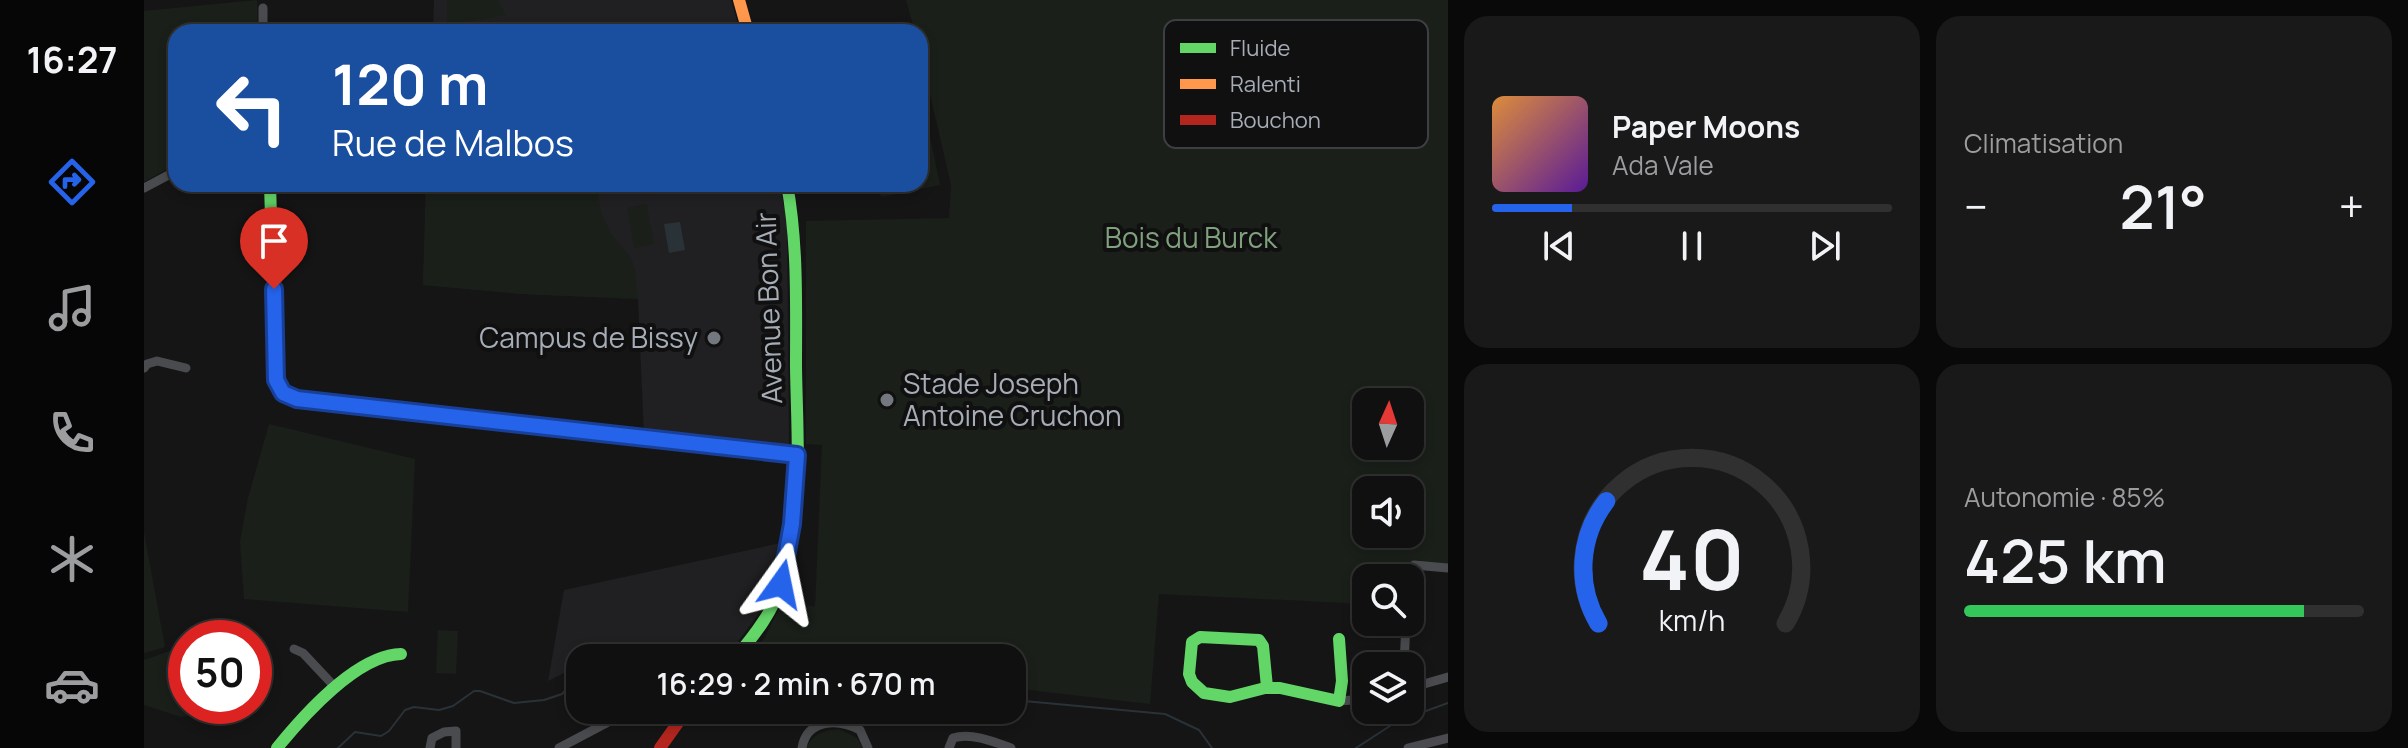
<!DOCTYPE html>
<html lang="fr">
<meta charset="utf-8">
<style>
:root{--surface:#101010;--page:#191919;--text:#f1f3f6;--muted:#9c9d9f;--line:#303030;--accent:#2563eb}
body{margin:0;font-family:Manrope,sans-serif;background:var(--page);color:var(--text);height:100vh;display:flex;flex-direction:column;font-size:30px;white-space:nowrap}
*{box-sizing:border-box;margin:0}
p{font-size:26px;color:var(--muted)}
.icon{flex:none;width:44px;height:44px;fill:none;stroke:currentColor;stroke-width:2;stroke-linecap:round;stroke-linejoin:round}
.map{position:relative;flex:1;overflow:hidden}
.details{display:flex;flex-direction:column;gap:16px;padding:16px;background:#090909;width:960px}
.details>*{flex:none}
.hud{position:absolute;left:24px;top:24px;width:760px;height:168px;border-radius:24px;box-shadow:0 4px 12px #0003,0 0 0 2px var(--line);background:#1a4fa0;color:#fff;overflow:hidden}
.needle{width:52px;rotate:3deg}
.fabs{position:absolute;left:1208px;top:388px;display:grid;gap:16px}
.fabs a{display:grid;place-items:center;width:72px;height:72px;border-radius:16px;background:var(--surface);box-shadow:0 4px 12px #0003,0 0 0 2px var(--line);font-size:40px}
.speed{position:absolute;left:24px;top:620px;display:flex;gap:16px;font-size:40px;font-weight:700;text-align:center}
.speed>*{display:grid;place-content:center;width:104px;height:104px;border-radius:50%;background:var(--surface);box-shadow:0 4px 12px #0003,0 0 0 2px var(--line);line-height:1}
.speed .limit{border:12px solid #d22;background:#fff;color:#111}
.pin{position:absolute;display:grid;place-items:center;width:68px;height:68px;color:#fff;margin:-82px -34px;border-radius:50% 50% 50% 0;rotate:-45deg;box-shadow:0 0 8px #0007}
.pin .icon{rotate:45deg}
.me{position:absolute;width:88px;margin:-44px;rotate:12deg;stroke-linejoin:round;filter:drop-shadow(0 0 6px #0008)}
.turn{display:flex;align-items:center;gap:28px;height:168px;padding:0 32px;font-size:36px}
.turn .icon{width:104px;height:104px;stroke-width:2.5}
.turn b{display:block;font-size:56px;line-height:68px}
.big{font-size:60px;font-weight:600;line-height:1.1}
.details .card{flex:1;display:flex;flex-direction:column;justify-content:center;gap:12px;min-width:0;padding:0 28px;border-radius:24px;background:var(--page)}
.details .dial{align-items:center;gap:0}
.dial svg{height:208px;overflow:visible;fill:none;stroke:var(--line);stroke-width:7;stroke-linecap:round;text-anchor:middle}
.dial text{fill:var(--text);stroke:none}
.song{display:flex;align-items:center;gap:24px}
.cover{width:96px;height:96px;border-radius:12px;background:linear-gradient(135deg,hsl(30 70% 55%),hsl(270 70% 35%))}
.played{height:8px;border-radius:4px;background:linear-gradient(90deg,var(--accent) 20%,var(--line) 20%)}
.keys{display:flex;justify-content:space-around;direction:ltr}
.heat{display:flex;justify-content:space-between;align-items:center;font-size:44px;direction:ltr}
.charge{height:12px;border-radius:6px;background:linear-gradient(90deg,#34c759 85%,var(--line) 0)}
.details .tiles{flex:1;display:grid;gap:16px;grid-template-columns:repeat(2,1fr)}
.trip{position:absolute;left:422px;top:644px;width:460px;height:80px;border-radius:24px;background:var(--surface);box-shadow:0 4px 12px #0003,0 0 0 2px var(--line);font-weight:600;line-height:80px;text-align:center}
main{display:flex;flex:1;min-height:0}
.tabs{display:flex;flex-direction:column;width:144px;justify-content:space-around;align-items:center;background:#060606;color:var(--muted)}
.tabs .icon{width:56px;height:56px}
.tabs .on{color:var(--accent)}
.tabs b{font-size:36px;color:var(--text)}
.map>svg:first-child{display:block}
</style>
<main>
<nav class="tabs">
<b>16:27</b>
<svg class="icon on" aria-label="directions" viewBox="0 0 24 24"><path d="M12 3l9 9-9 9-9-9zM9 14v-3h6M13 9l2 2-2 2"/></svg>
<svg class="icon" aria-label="music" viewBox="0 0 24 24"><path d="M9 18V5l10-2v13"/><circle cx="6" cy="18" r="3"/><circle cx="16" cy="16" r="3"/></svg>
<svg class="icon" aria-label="phone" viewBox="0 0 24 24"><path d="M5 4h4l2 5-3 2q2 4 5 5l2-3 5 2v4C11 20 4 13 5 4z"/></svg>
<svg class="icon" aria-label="climate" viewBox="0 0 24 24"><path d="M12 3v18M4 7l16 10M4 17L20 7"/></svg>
<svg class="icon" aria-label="car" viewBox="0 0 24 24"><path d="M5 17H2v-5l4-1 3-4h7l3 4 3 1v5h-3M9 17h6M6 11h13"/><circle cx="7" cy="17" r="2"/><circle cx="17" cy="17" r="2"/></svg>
</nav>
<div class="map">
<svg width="1304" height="748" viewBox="0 0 1304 748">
<rect width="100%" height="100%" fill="#151516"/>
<g fill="#202022">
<polygon points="290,0 587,0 596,32 289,32"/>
<polygon points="282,184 635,184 643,220 645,448 500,435 494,299 379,294 279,285"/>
<polygon points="637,543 633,571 623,602 587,651 563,647 529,650 483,645 450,658 436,658 436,665 404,681 420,590"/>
</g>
<g fill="#1a1f1a" fill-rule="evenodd">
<polygon points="113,0 114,32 32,32 32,164 0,182 0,11"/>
<polygon points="303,0 354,0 362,15 303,26"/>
<path d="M762 0H1304V568L1256 565 1255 578H1222V604L1015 594 1006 704 868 688V658L606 657 621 637 640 599 671 607 678 445 662 444V221L805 218 807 185 776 51V32H771ZM1222 402H1266V446H1222ZM1222 490H1266V534H1222Z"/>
<polygon points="776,88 796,185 737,197 734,184 776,184"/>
<polygon points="283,184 452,184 457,213 467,234 486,256 491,269 494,299 379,294 279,285"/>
<polygon points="503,204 510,244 490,248 483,208"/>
<polygon points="125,424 271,459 264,612 100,599 96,541 104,498"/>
<polygon points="0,532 21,647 0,653"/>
<polygon points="294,630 314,631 312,674 292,673"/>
<polygon points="42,645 42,706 88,706 37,717 0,705 0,660"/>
<path d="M695 729 713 738 719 748H662C669 734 680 730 695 729Z"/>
</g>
<polygon fill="#293237" points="536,222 541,250 525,253 520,224"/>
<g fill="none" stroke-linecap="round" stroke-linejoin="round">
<g stroke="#293237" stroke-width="2">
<polyline points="484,658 489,658"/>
<polyline points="547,658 576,658"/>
<polyline points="868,700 1021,714 1055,730 1068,748"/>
<polyline points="194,748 211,732 237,736 245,731 261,710 270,707 295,710 309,706 330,691 336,691 370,703 400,700 418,694 428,683 436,679"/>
<polyline points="1212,748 1252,722 1304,703"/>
</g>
<g stroke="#4a4b4e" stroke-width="9">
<polyline points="119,32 119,8"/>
<polyline points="0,188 32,171"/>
<polyline points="0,368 3,364 13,361 42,368"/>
<polyline points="1270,565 1304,568"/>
<polyline points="150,649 159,653 190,686"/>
<polyline points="1260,666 1262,622"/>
<polyline points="1266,688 1304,677"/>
<polyline points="1195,701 1222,699"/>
<polyline points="286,748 288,738 300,732 312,731 312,748"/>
<polyline points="415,748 487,710"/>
<path d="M658 748C663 718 695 719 716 730L724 748"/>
<path d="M805 748 809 738C827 732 851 742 867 748"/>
<polyline points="1264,748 1304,738"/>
</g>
<g stroke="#63d668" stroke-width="12">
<polyline points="126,184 132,380 139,393 153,399 653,455"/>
<path d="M591 658C611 635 630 610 639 580 660 512 653 437 652 367 652 305 654 245 643 184"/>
<polyline points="1123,687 1119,646 1115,640 1056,637 1048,642 1045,674 1048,682 1060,693 1086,697 1121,688 1136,688 1195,701 1198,681 1195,639"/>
<path d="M133 748C159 716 213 655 257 654"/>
</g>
<polyline stroke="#ff974d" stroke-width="12" points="595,0 604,32"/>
<polyline stroke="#b3261e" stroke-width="12" points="516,748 543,710"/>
</g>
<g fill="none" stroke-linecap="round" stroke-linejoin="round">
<g stroke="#184099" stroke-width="20">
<polyline id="route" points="130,289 132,380 139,393 153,399 653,455 648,524 637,584"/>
</g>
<use href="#route" stroke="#2563eb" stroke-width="14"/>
</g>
<g fill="#73787e" stroke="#101011" stroke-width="3">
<circle cx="570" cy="338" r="8"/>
<circle cx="743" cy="400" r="8"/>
</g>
<g text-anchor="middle" stroke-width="8" stroke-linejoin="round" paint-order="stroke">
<g font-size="28" fill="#80a17e" stroke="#101011">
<text x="1047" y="248">Bois du Burck</text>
</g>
<g font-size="28" fill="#a6adb6" stroke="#101011">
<text transform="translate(625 308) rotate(-92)" y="10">Avenue Bon Air</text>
</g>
<g font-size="28" fill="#a6adb6" stroke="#101011" text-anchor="end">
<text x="554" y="348">Campus de Bissy</text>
<text x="759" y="394" text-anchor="start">Stade Joseph<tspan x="759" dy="32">Antoine Cruchon</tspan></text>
</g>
</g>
<rect x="1020" y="20" width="264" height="128" rx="12" fill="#101011" stroke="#3d3f43" stroke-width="2"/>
<rect x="1036" y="43" width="36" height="10" fill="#63d668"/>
<rect x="1036" y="79" width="36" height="10" fill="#ff974d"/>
<rect x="1036" y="115" width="36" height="10" fill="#b3261e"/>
<g font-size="22" fill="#a6adb6">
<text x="1086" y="56">Fluide</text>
<text x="1086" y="92">Ralenti</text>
<text x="1086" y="128">Bouchon</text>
</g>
</svg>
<div class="fabs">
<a><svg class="needle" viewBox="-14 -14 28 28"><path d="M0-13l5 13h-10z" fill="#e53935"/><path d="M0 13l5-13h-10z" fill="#9c9d9f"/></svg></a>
<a><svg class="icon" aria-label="sound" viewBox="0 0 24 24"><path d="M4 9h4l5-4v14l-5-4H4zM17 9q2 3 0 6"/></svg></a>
<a><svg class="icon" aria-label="search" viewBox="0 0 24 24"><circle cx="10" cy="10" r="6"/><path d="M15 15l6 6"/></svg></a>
<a><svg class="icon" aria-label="layers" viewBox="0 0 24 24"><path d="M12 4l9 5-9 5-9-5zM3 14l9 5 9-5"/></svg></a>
</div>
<div class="speed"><div class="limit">50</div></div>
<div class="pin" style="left:130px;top:289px;background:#d93025"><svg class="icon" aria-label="arrive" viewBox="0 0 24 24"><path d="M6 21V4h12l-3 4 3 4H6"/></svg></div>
<svg class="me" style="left:637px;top:584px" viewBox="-20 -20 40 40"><path d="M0-17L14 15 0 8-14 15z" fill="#2563eb" stroke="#fff" stroke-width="4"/></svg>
<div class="trip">16:29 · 2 min · 670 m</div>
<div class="hud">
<div class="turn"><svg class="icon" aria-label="left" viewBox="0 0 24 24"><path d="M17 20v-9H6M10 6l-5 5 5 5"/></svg><div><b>120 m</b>Rue de Malbos</div></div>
</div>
</div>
<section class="details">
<div class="tiles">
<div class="card">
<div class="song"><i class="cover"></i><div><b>Paper Moons</b><p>Ada Vale</p></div></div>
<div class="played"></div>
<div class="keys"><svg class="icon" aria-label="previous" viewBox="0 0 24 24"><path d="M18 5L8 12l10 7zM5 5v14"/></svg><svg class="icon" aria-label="pause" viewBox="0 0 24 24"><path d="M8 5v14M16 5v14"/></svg><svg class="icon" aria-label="next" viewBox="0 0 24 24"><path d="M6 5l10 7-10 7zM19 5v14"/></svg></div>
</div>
<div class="card"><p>Climatisation</p>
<div class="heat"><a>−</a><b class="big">21°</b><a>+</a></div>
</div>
<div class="card dial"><svg viewBox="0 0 100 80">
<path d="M14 69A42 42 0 1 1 86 69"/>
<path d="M14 69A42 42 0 0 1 17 22" stroke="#2563eb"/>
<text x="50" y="56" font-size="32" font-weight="700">40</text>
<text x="50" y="72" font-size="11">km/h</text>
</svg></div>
<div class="card"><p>Autonomie · 85%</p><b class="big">425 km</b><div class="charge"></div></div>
</div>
</section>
</main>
